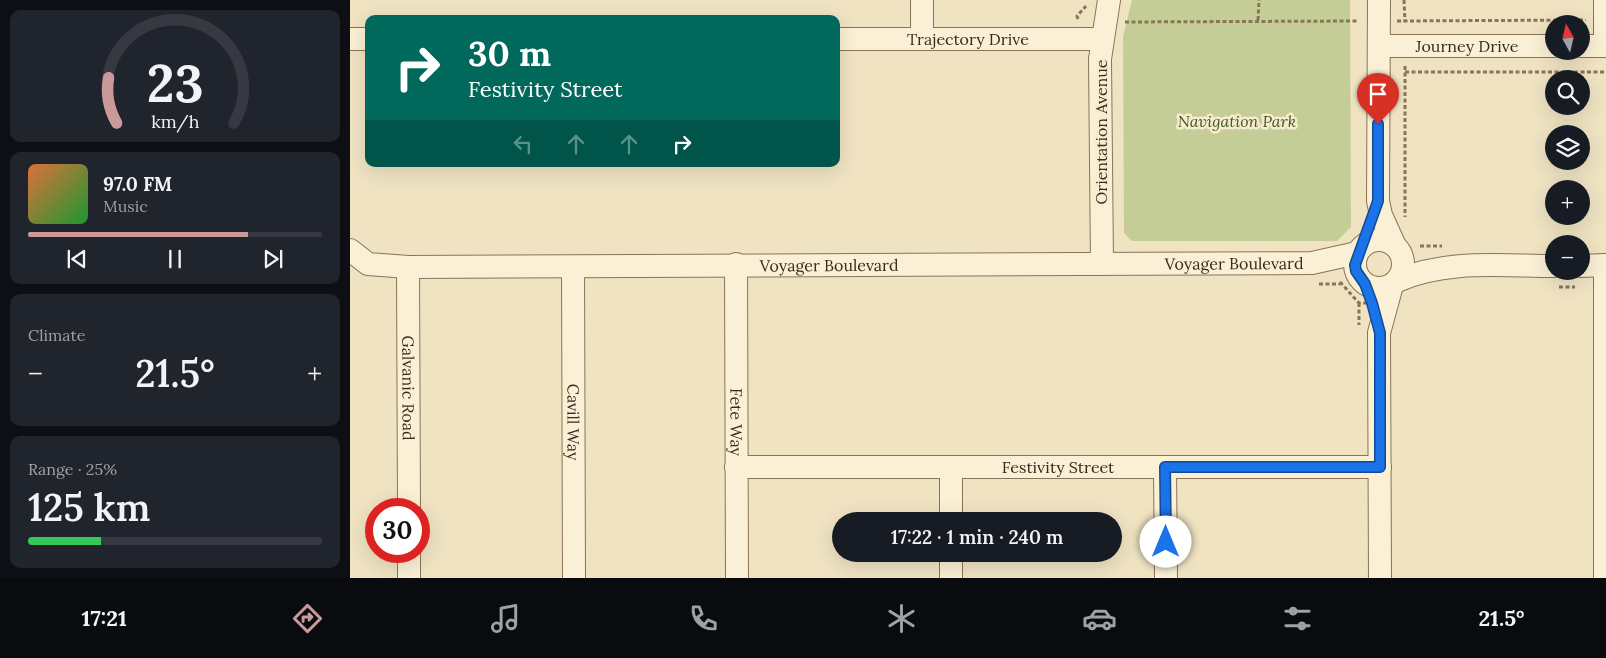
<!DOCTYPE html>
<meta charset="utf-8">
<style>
:root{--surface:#171b24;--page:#20242c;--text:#f1f3f6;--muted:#9ea1a6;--line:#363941;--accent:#ca9999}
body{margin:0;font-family:Lora,serif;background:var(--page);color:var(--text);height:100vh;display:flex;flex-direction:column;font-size:19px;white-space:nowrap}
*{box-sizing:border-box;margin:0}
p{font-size:16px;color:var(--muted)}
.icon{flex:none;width:28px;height:28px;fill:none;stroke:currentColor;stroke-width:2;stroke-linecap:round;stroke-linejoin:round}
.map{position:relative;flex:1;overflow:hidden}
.side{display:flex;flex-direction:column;gap:10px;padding:10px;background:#0d0f14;width:350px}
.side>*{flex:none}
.guide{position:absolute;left:15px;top:15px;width:475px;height:152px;border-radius:10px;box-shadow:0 5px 20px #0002;background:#00695c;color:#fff;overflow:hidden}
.needle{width:32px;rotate:352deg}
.tools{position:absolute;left:1195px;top:15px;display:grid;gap:10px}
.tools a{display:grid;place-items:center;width:45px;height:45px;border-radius:50%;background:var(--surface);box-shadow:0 5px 20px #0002;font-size:25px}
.speed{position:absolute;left:15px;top:498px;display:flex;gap:10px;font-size:25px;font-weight:700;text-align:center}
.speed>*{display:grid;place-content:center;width:65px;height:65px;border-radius:50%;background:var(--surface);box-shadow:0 5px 20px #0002;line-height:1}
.speed .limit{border:8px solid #d22;background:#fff;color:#111}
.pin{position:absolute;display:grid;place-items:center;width:42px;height:42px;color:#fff;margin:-51px -21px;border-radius:50% 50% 50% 0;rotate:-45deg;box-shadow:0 0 5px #0007}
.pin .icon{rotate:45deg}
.me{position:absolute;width:55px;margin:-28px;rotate:0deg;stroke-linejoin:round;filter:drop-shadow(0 0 4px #0008)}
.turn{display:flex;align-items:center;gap:18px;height:105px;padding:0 20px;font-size:22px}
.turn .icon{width:65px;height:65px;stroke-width:2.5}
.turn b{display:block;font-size:35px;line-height:42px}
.lanes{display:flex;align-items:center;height:48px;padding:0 20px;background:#0003;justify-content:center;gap:25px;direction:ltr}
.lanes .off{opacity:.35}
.big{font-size:38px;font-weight:600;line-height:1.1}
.side .widget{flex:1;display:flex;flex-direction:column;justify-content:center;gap:8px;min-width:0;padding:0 18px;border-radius:10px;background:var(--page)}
.side .dial{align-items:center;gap:0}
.dial svg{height:130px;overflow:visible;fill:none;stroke:var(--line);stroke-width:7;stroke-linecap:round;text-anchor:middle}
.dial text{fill:var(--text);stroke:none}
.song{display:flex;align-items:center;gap:15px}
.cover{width:60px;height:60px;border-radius:8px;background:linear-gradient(135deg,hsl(20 70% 55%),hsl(130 70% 35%))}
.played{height:5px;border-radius:2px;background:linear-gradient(90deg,var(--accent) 75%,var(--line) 75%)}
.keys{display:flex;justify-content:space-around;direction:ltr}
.heat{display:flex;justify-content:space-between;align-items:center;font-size:28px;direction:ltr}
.charge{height:8px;border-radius:4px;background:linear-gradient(90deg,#34c759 25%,var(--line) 0)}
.trip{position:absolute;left:482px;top:512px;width:290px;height:50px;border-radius:25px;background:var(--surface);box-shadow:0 5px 20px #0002;font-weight:600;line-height:50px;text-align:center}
.tab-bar{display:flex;height:80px;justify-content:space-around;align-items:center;background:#090b0e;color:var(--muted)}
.tab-bar .icon{width:35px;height:35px}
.tab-bar .selected{color:var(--accent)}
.tab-bar b{font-size:22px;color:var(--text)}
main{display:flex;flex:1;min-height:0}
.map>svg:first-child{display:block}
</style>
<main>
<section class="side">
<div class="widget dial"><svg viewBox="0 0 100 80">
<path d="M14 69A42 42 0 1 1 86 69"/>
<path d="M14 69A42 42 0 0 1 9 41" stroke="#ca9999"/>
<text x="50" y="56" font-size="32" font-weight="700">23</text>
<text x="50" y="72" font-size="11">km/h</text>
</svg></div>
<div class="widget">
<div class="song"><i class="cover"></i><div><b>97.0 FM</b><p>Music</p></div></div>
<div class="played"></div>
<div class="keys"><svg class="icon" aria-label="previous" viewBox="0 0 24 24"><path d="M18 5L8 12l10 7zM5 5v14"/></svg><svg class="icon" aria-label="pause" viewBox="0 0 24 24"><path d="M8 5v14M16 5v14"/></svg><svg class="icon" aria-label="next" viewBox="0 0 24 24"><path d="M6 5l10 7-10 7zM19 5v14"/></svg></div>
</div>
<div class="widget"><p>Climate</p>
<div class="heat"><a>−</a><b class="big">21.5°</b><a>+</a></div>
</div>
<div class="widget"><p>Range · 25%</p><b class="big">125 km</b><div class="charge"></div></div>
</section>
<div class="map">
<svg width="1256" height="578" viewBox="0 0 1256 578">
<rect width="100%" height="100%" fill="#efe3c2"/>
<polygon fill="#c4cd95" points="782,0 1000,0 1001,227 987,241 782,241 774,233 773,37"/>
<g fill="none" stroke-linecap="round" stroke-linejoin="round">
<g stroke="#897458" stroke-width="24">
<g id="street">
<polyline points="572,0 572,38"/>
<polyline points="1029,0 1028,201 1031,215 1045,246"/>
<polyline points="1255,0 1255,46"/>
<polyline points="0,39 19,39"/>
<path id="s1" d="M486 39H751"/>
<path id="s2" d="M1029 46H1204"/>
<polyline points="1231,46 1256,46"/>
<circle cx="1029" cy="264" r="24"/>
<path id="s3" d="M0 250 18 264 58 267 962 263 1007 253"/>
<path id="s4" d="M386 264 387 578"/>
<polyline points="752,264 750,59 759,0"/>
<polyline points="1255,265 1255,578"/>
<polyline points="1231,266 1256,265"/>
<path id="s5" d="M58 267 59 509"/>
<path id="s6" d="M223 267 224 578"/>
<path d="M1047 281C1095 259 1152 266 1204 266"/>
<path id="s7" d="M386 467H1030"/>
<polyline points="815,467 816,578"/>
<polyline points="601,468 601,521"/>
<polyline points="59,551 59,578"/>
<polyline points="601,578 601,554"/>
<polyline points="1030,578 1029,333 1042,285"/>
</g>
</g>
<g stroke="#897458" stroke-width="3" stroke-dasharray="4 2.5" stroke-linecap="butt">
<polyline points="1054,0 1055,22"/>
<polyline points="398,19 480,19"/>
<polyline points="728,19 727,16 736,6"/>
<polyline points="908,20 909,0"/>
<polyline points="1047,21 1236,20"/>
<polyline points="775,22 1009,21"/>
<polyline points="1055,66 1055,217"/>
<polyline points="1055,72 1256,72"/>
<polyline points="1070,246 1092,246"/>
<polyline points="990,282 1009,303 1017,303"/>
<polyline points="969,284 990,284"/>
<polyline points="1209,287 1225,287"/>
<polyline points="1009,303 1009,325"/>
</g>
<use href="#street" stroke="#faf0d5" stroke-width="22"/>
</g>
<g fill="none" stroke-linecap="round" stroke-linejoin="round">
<g stroke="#114b97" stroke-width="12">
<polyline id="route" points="816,542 815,467 1030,467 1030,333 1022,303 1015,284 1006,271 1005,265 1028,201 1028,124"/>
</g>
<use href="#route" stroke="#1a73e8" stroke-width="9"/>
</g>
<g text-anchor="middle" stroke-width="5" stroke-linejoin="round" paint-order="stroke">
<g font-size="16" fill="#382b1d" stroke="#f6edd1">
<text dy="6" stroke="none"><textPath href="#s1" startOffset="132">Trajectory Drive</textPath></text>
<text dy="6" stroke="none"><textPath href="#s2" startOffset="88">Journey Drive</textPath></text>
<text transform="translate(751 132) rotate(-90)" y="6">Orientation Avenue</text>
<text dy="6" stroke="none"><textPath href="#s3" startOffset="484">Voyager Boulevard</textPath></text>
<text dy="6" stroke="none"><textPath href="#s3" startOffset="889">Voyager Boulevard</textPath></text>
<text dy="6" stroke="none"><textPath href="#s5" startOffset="121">Galvanic Road</textPath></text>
<text dy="6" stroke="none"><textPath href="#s4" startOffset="158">Fete Way</textPath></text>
<text dy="6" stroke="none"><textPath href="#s6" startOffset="155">Cavill Way</textPath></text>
<text dy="6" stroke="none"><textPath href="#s7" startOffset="322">Festivity Street</textPath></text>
</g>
<g font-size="16" font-style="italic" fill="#475523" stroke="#f6edd1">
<text x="887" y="127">Navigation Park</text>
</g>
</g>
</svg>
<div class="tools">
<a><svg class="needle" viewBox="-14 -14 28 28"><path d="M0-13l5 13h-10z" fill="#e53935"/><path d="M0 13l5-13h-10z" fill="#9ea1a6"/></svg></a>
<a><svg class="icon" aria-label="search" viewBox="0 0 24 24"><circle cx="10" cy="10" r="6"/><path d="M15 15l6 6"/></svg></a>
<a><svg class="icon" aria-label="layers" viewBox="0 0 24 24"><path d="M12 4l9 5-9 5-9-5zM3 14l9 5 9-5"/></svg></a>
<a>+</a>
<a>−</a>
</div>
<div class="speed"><div class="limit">30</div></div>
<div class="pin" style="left:1028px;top:124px;background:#d93025"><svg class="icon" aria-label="arrive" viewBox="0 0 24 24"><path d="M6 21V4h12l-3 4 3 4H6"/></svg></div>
<svg class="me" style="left:816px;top:542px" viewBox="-20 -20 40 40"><circle r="19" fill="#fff"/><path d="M0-13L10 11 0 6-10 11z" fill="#1a73e8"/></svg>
<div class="trip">17:22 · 1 min · 240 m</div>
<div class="guide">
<div class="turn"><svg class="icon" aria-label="right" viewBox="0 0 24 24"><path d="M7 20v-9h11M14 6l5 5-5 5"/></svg><div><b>30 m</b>Festivity Street</div></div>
<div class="lanes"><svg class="icon off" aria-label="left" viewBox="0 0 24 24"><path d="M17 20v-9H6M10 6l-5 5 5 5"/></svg><svg class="icon off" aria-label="ahead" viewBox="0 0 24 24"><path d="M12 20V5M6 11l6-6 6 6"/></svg><svg class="icon off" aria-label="ahead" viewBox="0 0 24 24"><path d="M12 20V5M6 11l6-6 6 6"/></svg><svg class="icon" aria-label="right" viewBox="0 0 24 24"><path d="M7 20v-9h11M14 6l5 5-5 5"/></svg></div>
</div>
</div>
</main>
<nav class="tab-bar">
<b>17:21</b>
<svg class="icon selected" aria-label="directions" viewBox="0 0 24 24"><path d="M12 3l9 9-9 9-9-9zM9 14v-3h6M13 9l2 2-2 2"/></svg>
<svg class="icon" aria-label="music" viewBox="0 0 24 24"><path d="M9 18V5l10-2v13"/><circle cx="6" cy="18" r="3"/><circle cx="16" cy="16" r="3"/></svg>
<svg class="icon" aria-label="phone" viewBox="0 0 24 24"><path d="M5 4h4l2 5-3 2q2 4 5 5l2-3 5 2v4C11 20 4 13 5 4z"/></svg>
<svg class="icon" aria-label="climate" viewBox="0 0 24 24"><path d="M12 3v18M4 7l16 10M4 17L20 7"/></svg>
<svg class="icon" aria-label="car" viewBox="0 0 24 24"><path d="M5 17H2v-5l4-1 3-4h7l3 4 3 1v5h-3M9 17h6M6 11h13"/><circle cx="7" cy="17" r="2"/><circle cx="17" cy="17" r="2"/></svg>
<svg class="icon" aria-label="filters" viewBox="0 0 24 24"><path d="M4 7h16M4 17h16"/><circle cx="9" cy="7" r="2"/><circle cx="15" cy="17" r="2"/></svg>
<b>21.5°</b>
</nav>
